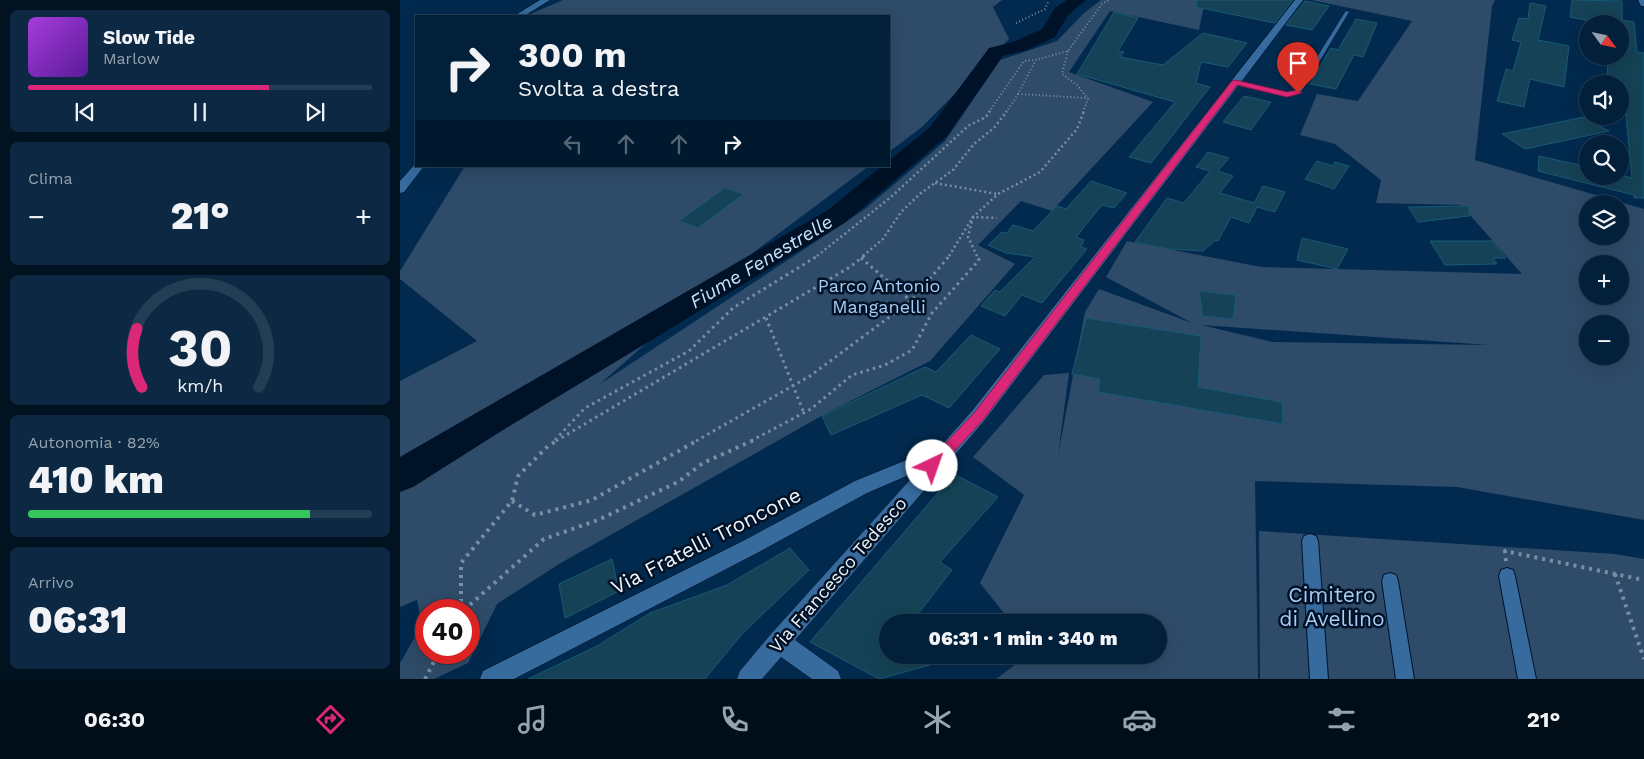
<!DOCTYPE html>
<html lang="it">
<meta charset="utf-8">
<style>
:root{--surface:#02203a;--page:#0c2842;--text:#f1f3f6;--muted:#96a3af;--line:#233e54;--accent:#db2777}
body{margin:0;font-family:"Work Sans",sans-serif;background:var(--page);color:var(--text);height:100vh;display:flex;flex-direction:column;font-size:19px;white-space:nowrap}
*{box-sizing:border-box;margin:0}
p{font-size:16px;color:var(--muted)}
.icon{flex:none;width:28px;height:28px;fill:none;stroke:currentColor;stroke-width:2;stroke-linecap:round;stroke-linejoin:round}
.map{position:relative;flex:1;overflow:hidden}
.drawer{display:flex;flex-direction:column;gap:10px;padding:10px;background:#011220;width:400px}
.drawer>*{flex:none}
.top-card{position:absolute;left:15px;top:15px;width:475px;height:152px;border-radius:0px;box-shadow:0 5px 20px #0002,0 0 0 1px var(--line);background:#02203a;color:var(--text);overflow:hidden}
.needle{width:32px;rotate:123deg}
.buttons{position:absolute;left:1179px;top:15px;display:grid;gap:10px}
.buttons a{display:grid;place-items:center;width:50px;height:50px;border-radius:50%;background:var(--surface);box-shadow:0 5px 20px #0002,0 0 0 1px var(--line);font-size:25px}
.speed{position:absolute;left:15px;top:599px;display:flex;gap:10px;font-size:25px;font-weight:700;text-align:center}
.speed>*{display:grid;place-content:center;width:65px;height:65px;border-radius:50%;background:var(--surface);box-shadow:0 5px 20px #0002,0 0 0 1px var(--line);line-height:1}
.speed .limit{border:8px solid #d22;background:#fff;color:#111}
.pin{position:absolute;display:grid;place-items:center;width:42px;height:42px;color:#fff;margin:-51px -21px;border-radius:50% 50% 50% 0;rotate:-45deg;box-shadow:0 0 5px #0007}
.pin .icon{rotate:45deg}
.me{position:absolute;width:55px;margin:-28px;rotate:42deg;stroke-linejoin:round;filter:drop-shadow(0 0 4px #0008)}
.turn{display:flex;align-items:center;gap:18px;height:105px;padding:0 20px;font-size:22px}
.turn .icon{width:65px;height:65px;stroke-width:2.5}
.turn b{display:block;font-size:35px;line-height:42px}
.lanes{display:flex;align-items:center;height:48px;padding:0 20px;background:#0003;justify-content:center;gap:25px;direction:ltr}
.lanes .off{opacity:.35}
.big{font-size:38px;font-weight:800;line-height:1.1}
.drawer .widget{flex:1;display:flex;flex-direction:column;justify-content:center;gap:8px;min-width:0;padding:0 18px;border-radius:8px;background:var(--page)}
.drawer .dial{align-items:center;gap:0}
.dial svg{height:130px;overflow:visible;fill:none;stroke:var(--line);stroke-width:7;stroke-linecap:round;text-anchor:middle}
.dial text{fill:var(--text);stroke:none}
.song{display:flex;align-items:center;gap:15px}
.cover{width:60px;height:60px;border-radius:8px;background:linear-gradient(135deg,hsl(280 70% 55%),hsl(270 70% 35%))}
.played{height:5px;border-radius:2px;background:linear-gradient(90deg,var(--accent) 70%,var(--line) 70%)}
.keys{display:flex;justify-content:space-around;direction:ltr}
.heat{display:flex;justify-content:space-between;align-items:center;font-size:28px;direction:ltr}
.charge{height:8px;border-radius:4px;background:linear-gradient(90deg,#34c759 82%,var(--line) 0)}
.trip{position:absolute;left:479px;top:614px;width:288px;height:50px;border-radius:25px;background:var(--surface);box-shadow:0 5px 20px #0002,0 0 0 1px var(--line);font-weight:800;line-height:50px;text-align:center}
.tabs{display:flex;height:80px;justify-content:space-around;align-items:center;background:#010d17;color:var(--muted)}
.tabs .icon{width:35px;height:35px}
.tabs .current{color:var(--accent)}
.tabs b{font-size:22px;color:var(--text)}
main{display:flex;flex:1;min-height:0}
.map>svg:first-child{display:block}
</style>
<main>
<section class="drawer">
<div class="widget">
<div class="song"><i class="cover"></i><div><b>Slow Tide</b><p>Marlow</p></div></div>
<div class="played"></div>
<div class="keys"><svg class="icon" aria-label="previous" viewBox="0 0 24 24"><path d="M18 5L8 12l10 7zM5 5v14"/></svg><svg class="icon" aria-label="pause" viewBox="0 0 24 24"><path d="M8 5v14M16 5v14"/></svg><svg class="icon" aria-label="next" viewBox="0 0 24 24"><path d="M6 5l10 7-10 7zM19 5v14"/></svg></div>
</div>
<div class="widget"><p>Clima</p>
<div class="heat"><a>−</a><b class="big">21°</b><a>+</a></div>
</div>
<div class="widget dial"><svg viewBox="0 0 100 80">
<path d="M14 69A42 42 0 1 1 86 69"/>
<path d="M14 69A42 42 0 0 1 11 33" stroke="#db2777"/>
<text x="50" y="56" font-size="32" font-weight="700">30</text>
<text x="50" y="72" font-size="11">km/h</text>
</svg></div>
<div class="widget"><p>Autonomia · 82%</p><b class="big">410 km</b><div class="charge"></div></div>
<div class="widget"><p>Arrivo</p><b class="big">06:31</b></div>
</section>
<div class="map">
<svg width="1244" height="679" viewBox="0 0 1244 679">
<rect width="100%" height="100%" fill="#022a4e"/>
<g fill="#2e4b69" fill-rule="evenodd">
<polygon points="163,0 602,0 593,7 609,39 522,127 489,152 489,16 126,16"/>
<path d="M701 0H805L799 30 710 11 669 72 753 102 652 211 621 201 578 245 615 264 530 361 425 414 159 564 97 604 68 663 34 679H0V663L22 625 17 600 0 607V381L77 341 0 279V271L65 166H469L326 273 200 384 465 209 545 141 600 60 657 41 684 13ZM26 610H69V652H26Z"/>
<path d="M911 0H1095L1092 6 1075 160 1244 209V520L1057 487 855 481 858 679H596L628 655H758V622H611L580 583 624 495 573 457 644 375 669 373 658 455 685 312 699 289 792 323 706 277 727 241 861 267 1122 274 1061 205 976 203 981 180 935 144 900 135 917 94 958 101 1012 21ZM1188 204H1220V236H1188ZM1188 264H1220V296H1188ZM1188 324H1220V356H1188ZM801 325 1090 345 873 342Z"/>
<polygon points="859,531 1215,554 1244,559 1244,679 860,679"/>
</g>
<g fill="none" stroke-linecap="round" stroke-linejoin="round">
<polygon fill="#001227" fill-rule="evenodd" points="667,0 686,0 668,15 655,37 627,50 603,56 547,136 446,222 103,430 13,487 0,492 0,457 428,210 482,166 489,166 489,161 531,126 589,48 613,42 642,29 655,8"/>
</g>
<g fill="#154256" stroke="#175a76">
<polygon points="797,0 893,0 875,23 796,7"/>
<polygon points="1172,0 1222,1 1222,20 1234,22 1237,52 1244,53 1244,198 1234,198 1234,195 1138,171 1139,156 1188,167 1188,176 1224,176 1232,178 1224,95 1220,94 1220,84 1207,84 1208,56 1220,56 1220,24 1205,24 1170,17"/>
<polygon points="905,1 929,6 912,30 886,25"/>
<polygon points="1130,3 1146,6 1138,40 1169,46 1164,87 1130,79 1124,107 1097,101 1106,69 1113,71 1121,42 1112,40 1119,18 1128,19"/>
<polygon points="714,12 738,18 718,51 724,52 720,57 763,65 803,33 847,43 828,67 801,62 796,83 810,87 751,163 729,157 775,102 677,74"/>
<polygon points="956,19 977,23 963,57 954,55 936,89 910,84 931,48 938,50"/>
<polygon points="844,96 871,102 851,130 823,122"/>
<polygon points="1184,117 1209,131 1125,149 1102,134"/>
<polygon points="808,152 829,158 818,171 833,176 820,193 854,203 863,186 885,192 875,212 857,207 849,223 831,217 818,241 816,240 803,251 768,249 735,242 767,198 784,203 810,171 796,167"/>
<polygon points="917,161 933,166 935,162 949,166 934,189 905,179"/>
<polygon points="691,181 727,193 714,208 702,205 676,237 684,240 681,247 687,249 642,303 622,295 605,316 581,306 595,290 600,292 635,257 606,253 588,245 602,232 607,233 613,225 633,231 657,206 666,209"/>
<polygon points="325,188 344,194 298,228 279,221"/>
<polygon points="1069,206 1069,216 1018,222 1008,207"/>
<polygon points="902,238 948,249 937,269 897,260"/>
<polygon points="1030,241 1093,241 1106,258 1093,258 1097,264 1045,265"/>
<polygon points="799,291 836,295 833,319 803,316"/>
<polygon points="686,318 801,336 798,387 882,402 883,424 698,392 700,379 672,374"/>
<polygon points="571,335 600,349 549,408 522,395 431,435 422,416 525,367 536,372"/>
<polygon points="554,474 598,497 540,562 552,570 512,622 488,622 488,655 552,655 552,659 479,679 410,642"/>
<polygon points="390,548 409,570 341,635 305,679 128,679 197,646 250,613 327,585"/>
<polygon points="212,559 219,591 165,618 159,584"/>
</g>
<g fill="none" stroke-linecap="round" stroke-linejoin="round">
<g stroke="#00122b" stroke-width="1">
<polygon id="service" points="947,11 949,12 900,94 887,96 832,82 835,80 887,92 896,91 945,12"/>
</g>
<g stroke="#00122b" stroke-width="2">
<g id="pedestrian">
<polygon points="910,534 916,536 918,541 928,679 910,679 902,541 904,536"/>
<polygon points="1107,568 1113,570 1115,576 1136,679 1118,679 1099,576 1101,570"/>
<polygon points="990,573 996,575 998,581 1014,679 996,679 982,581 984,575"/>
</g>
</g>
<g stroke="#00122b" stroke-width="1">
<g id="minor">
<polygon points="140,0 150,0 124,16 114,16"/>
<polygon points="16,163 16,166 24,166 4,192 0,193 0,181"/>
</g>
</g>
<g stroke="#00122b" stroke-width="1">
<g id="tertiary">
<polygon points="895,0 903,0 584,421 395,640 438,671 441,679 412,679 381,657 362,679 337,679 340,671 371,634 518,471 467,493 357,553 114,679 80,679 83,671 343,541 455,481 541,446 572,411"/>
<polygon points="1238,0 1244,0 1244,6 1241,6"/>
</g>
</g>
<g stroke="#778ea3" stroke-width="2" stroke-dasharray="1 2.5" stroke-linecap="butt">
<polyline points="616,23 645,9 649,0"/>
<polyline points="668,51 662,74 677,85 688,99 683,112"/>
<polyline points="618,94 687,98"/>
<polyline points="589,112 624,61 635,60"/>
<polyline points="606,112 614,101 636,60 668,51 702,4 709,0"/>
</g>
<g stroke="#778ea3" stroke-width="2.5" stroke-dasharray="2 3" stroke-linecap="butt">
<polyline points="535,183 597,194"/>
<polyline points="417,256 491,197 568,126 586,117 590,111"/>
<polyline points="463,256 483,239 501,212 521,193 553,170 574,144 594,128 607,111"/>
<polyline points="549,256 573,217 598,194 640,172 677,129 684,111"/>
<polyline points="577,256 568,237 573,217 597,218"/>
</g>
<g stroke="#778ea3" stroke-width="3" stroke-dasharray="2.5 4" stroke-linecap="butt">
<polyline points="461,258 511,301"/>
<polyline points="366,318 404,413"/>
<polyline points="155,440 185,408 289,351 333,308 419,255"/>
<polyline points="156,441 450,267 465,255"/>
<polyline points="296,441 410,376 511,301 550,255"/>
<polyline points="351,441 411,409 452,375 485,365 512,350 532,313 579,260 576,255"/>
</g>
<g stroke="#778ea3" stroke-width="4" stroke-dasharray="3 5" stroke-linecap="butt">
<polyline points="112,501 135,515 192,500 298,440"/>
<polyline points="1106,561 1105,551 1244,580"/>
<polyline points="1215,574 1244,659"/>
<polyline points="61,610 61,563 112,501 118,476 148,446 158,440"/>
<polyline points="64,610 144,539 198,520 278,482 303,463 354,440"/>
<polyline points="25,679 39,652"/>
</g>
<use href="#service" fill="#376a9d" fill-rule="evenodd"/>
<use href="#pedestrian" fill="#376a9d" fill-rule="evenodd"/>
<use href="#minor" fill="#376a9d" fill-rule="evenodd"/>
<use href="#tertiary" fill="#376a9d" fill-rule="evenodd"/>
</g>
<polygon fill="#db2777" stroke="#8e194d" points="835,80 887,92 898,90 902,93 887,97 837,85 583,420 537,470 532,472 528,470 526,466 528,462 574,413 832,81"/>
<g text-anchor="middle" stroke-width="5" stroke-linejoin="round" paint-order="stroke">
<g font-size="18" fill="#a7cdf6" stroke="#011227">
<text x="479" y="292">Parco Antonio<tspan x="479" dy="21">Manganelli</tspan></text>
</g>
<g font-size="18" fill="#f0f5fb" stroke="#011227">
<text transform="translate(438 575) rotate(-49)" y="6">Via Francesco Tedesco</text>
</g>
<g font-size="19" font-style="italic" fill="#c9e2fe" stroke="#011227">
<text transform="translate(361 261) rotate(-31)" y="7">Fiume Fenestrelle</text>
</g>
<g font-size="21" fill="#f0f5fb" stroke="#011227">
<text transform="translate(306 541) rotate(-27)" y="7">Via Fratelli Troncone</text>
</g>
<g font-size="21" fill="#a7cdf6" stroke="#011227">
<text x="932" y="602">Cimitero<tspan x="932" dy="24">di Avellino</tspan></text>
</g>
</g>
</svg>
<div class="buttons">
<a><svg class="needle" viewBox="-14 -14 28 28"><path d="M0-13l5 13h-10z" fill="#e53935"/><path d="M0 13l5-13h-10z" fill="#96a3af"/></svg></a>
<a><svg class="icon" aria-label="sound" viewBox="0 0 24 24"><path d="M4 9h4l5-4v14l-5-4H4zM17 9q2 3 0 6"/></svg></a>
<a><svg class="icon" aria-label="search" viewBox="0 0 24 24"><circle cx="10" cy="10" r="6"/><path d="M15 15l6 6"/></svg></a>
<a><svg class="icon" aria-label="layers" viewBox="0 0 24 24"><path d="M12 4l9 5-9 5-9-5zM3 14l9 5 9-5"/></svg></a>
<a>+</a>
<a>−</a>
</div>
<div class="speed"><div class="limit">40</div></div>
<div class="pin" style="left:898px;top:93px;background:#d93025"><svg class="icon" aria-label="arrive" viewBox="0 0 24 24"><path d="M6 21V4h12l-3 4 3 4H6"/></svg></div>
<svg class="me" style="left:532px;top:466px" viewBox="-20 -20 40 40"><circle r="19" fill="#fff"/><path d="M0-13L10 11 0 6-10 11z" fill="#db2777"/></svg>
<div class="trip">06:31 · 1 min · 340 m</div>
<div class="top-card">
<div class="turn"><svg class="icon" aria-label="right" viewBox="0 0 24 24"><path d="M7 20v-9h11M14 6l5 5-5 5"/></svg><div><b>300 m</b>Svolta a destra</div></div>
<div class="lanes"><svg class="icon off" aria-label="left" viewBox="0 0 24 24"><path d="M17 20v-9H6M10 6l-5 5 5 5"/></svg><svg class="icon off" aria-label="ahead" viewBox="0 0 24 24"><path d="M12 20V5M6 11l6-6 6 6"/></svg><svg class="icon off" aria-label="ahead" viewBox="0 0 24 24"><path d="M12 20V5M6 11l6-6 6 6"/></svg><svg class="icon" aria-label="right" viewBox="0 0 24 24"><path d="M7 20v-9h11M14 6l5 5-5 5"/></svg></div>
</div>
</div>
</main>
<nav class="tabs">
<b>06:30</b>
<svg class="icon current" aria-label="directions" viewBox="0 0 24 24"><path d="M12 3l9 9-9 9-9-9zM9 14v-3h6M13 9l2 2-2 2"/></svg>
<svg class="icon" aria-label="music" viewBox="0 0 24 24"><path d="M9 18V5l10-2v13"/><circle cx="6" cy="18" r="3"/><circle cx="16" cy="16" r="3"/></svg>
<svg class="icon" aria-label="phone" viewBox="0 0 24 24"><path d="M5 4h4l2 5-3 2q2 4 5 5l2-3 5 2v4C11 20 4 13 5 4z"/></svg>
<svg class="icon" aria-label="climate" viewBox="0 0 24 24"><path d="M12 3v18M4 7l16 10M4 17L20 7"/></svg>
<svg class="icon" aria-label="car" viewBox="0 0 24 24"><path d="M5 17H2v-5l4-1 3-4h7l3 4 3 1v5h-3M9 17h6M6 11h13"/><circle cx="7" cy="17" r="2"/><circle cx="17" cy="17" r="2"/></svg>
<svg class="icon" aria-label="filters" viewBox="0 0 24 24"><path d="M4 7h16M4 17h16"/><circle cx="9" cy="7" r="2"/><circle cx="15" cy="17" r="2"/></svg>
<b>21°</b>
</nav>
